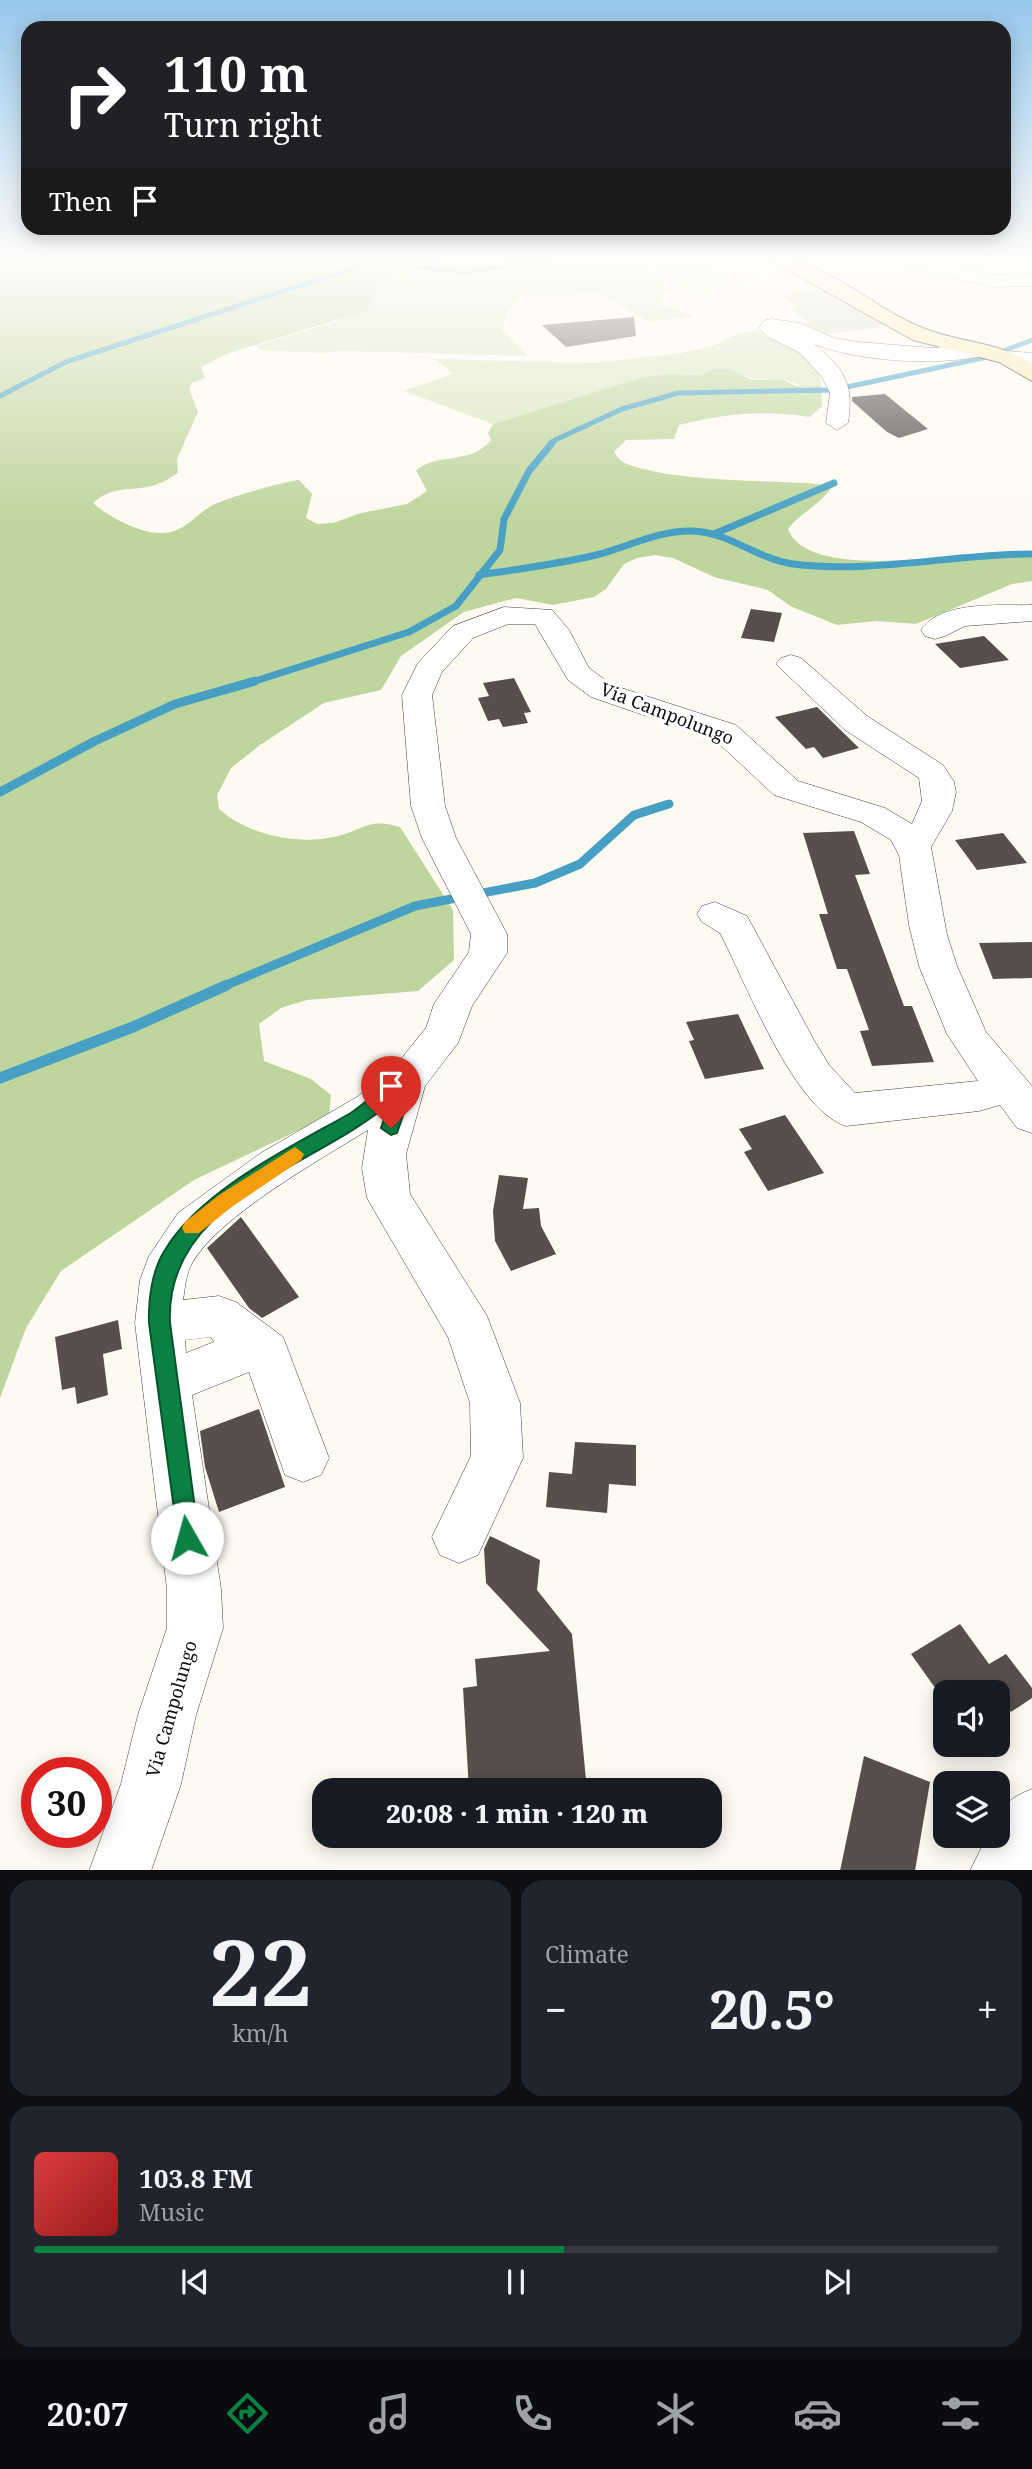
<!DOCTYPE html>
<meta charset="utf-8">
<style>
:root{--surface:#171b24;--page:#20242c;--text:#f1f3f6;--muted:#9ea1a6;--line:#363941;--accent:#0b8043}
body{margin:0;font-family:"Noto Serif",serif;background:var(--page);color:var(--text);height:100vh;display:flex;flex-direction:column;font-size:26px;white-space:nowrap}
*{box-sizing:border-box;margin:0}
p{font-size:23px;color:var(--muted)}
.icon{flex:none;width:38px;height:38px;fill:none;stroke:currentColor;stroke-width:2;stroke-linecap:round;stroke-linejoin:round}
.map{position:relative;height:1870px;overflow:hidden}
.sheet{display:flex;flex-direction:column;gap:10px;padding:10px;background:#0d0f14;flex:1}
.sheet>*{flex:none}
.banner{position:absolute;left:21px;top:21px;width:990px;height:214px;border-radius:21px;box-shadow:0 4px 18px #0003;background:#202124;color:#fff;overflow:hidden}
.buttons{position:absolute;left:933px;top:1680px;display:grid;gap:14px}
.buttons a{display:grid;place-items:center;width:77px;height:77px;border-radius:14px;background:var(--surface);box-shadow:0 4px 18px #0003;font-size:35px}
.speed{position:absolute;left:21px;top:1757px;display:flex;gap:14px;font-size:35px;font-weight:700;text-align:center}
.speed>*{display:grid;place-content:center;width:91px;height:91px;border-radius:50%;background:var(--surface);box-shadow:0 4px 18px #0003;line-height:1}
.speed .limit{border:10px solid #d22;background:#fff;color:#111}
.pin{position:absolute;display:grid;place-items:center;width:60px;height:60px;color:#fff;margin:-72px -30px;border-radius:50% 50% 50% 0;rotate:-45deg;box-shadow:0 0 7px #0007}
.pin .icon{rotate:45deg}
.me{position:absolute;width:77px;margin:-38px;rotate:353deg;stroke-linejoin:round;filter:drop-shadow(0 0 5px #0008)}
.turn{display:flex;align-items:center;gap:24px;height:147px;padding:0 28px;font-size:32px}
.turn .icon{width:91px;height:91px;stroke-width:2.5}
.turn b{display:block;font-size:49px;line-height:60px}
.then{display:flex;align-items:center;height:66px;padding:0 28px;background:#0003;gap:14px;font-size:26px}
.big{font-size:52px;font-weight:800;line-height:1.1}
.sheet .card{flex:1;display:flex;flex-direction:column;justify-content:center;gap:10px;min-width:0;padding:0 24px;border-radius:21px;background:var(--page)}
.sheet .dial{align-items:center;gap:0}
.dial b{font-size:91px;line-height:1}
.song{display:flex;align-items:center;gap:21px}
.cover{width:84px;height:84px;border-radius:10px;background:linear-gradient(135deg,hsl(0 70% 55%),hsl(0 70% 35%))}
.played{height:7px;border-radius:4px;background:linear-gradient(90deg,var(--accent) 55%,var(--line) 55%)}
.keys{display:flex;justify-content:space-around;direction:ltr}
.heat{display:flex;justify-content:space-between;align-items:center;font-size:38px;direction:ltr}
.sheet .tiles{flex:1;display:grid;gap:10px;grid-template-columns:1fr 1fr}
.card:last-child{grid-column:span 2}
.trip{position:absolute;left:312px;top:1778px;width:410px;height:70px;border-radius:21px;background:var(--surface);box-shadow:0 4px 18px #0003;font-weight:800;line-height:70px;text-align:center}
.dock{display:flex;height:112px;justify-content:space-around;align-items:center;background:#090b0e;color:var(--muted)}
.dock .icon{width:49px;height:49px}
.dock .active{color:var(--accent)}
.dock b{font-size:32px;color:var(--text)}
.map>svg:first-child{display:block}
</style>
<div class="map">
<svg width="1032" height="1871" viewBox="0 0 1032 1871">
<rect width="100%" height="100%" fill="#fefaf2"/>
<g fill="#d8e6be">
<path d="M443 258H635L672 290 661 296 660 304 694 316 649 322 601 294 527 296C508 300 507 313 502 330L528 356 343 351 320 353 260 350 256 346 338 321 382 280 442 266 447 262Z"/>
<path d="M763 330C786 343 822 354 821 386 803 391 794 380 778 379 755 377 750 381 729 369L702 375 668 374 643 377 493 424 404 391 453 374 435 359 595 363 682 353 715 345 739 333Z"/>
</g>
<path fill="#bed69e" d="M0 258H443L448 262 382 280 375 287V300L365 311 229 353 201 367 205 378 192 383 189 389 198 412 177 459 178 473C170 478 161 484 152 486 130 491 111 486 93 503 110 518 147 538 171 532 187 528 197 514 211 506 224 498 283 482 299 480L312 494 306 518 317 524 333 523 361 513 407 504 427 491 416 470C440 452 471 465 491 440L488 433 493 424 643 377 668 374 702 375 713 369H729L752 380 781 379 796 386H821L822 406 810 417C761 410 728 413 679 425L674 439 626 440 614 452C618 458 622 463 630 465 678 482 764 480 817 484L831 488C820 505 800 513 788 529 806 579 943 556 983 553 999 552 1016 555 1032 555V581L1012 584 916 624 876 621 837 625 790 606 768 590 714 577 673 558 655 555 637 558 624 564 606 589 594 597 553 605 516 598 464 612 401 656 381 690 324 703 260 745 231 768 217 795 219 809C248 835 300 846 338 836 367 828 368 818 400 827L453 910 454 960 418 991 307 1000 281 1008 259 1024 264 1061 311 1079 331 1095 329 1116 194 1180 61 1271 26 1328 0 1398Z"/>
<polygon fill="#dadfc4" points="827,287 889,323 879,325 882,327 818,335 800,326 810,323 788,308 797,306 779,294"/>
<polygon fill="#e7eecf" points="639,258 700,258 743,287 689,295"/>
<g fill="none" stroke-linecap="round" stroke-linejoin="round">
<g stroke="#47a0c3" stroke-width="5">
<polyline points="376,262 465,272 545,260"/>
<polyline points="1001,352 1032,340"/>
<polyline points="847,387 992,356"/>
<polyline points="0,396 66,362 384,258"/>
<polyline points="551,445 555,440 622,409 678,393 832,390"/>
</g>
<g stroke="#47a0c3" stroke-width="7">
<polyline points="714,534 834,483"/>
<path d="M479 575C519 569 560 564 600 554 629 546 661 530 692 531 729 532 757 559 793 564 872 574 953 554 1032 554"/>
<polyline points="249,683 409,632 456,606 500,550 504,519 529,471 552,443"/>
</g>
<g stroke="#47a0c3" stroke-width="9">
<polyline points="0,792 95,741 175,704 255,681"/>
<polyline points="224,986 415,906 535,883 580,864 634,815 669,804"/>
</g>
<polyline stroke="#47a0c3" stroke-width="11" points="0,1078 133,1027 227,985"/>
</g>
<g fill="#574f4c">
<polygon points="634,317 636,336 566,347 542,325"/>
<polygon points="885,394 928,429 899,438 887,432 852,401 852,397"/>
<polygon points="751,609 782,613 774,642 741,638"/>
<polygon points="984,636 1009,660 960,668 935,644"/>
<polygon points="514,678 531,712 524,713 528,723 503,727 499,719 488,721 478,698 489,696 483,683"/>
<polygon points="817,707 859,748 823,758 814,747 806,749 775,717"/>
<polygon points="854,831 870,874 855,875 904,1006 912,1006 934,1062 872,1066 860,1031 869,1030 847,969 837,969 819,914 828,914 803,833"/>
<polygon points="1003,833 1027,863 977,870 955,840"/>
<polygon points="1032,942 1032,978 993,979 979,943"/>
<polygon points="738,1014 764,1069 705,1079 689,1041 694,1040 686,1022"/>
<polygon points="785,1115 824,1173 768,1191 744,1152 752,1149 739,1129"/>
<polygon points="499,1175 528,1178 523,1209 539,1208 541,1226 556,1254 511,1271 495,1241 493,1211"/>
<polygon points="241,1217 299,1297 262,1318 249,1308 207,1248"/>
<polygon points="118,1320 122,1349 103,1354 108,1395 77,1404 75,1387 62,1390 55,1337"/>
<polygon points="259,1409 285,1487 219,1512 205,1467 200,1431"/>
<polygon points="575,1442 636,1445 636,1486 609,1484 607,1513 546,1507 549,1472 572,1474"/>
<polygon points="490,1536 540,1560 537,1590 572,1634 587,1790 469,1790 463,1688 477,1686 475,1659 550,1651 486,1583 484,1549"/>
<polygon points="960,1624 989,1664 1006,1654 1032,1688 1032,1698 1011,1712 998,1692 938,1692 911,1654"/>
<polygon points="864,1756 930,1782 915,1871 840,1871"/>
</g>
<g fill="none" stroke-linecap="round" stroke-linejoin="round">
<g stroke="#424242" stroke-width="1">
<g id="minor">
<polygon points="889,258 921,258 991,275 1032,274 1032,286 991,287 892,262"/>
<path d="M771 319 800 323 834 338 858 342 932 348 983 344 993 350 990 354C944 367 858 362 814 344 845 370 854 383 848 423L837 430 826 423 830 393 822 377 800 353 768 337 759 328 764 321Z"/>
<polygon points="1007,351 1032,353 1032,365 1000,361 997,357 1000,353"/>
<path d="M1032 605V621L965 626 945 636 935 639 925 636 921 630C941 600 1000 606 1032 605Z"/>
<path d="M504 607 552 610 569 630 589 668 612 685 736 725 798 781 885 808 912 824 922 801 919 778 845 730 776 664 781 658 791 655 801 658 867 716 943 765 954 782 956 792 952 811 931 847 947 935 957 966 986 1032 1032 1086V1133L1017 1128 1000 1105 979 1111 846 1126C793 1109 746 982 720 933L702 922 697 914 702 906 715 902 747 916 815 1042 829 1065 855 1093 978 1081 947 1034 919 966 909 925 899 855 891 840 861 822 774 795 714 739 591 697 568 680 535 624H508L473 638 442 672 432 695 445 806 456 838 507 934V953L472 1006 458 1043 425 1086 406 1154 410 1194 487 1316 520 1403 523 1458 478 1555 459 1563 440 1555 432 1537 471 1456 470 1403 448 1337 367 1198 362 1168 368 1130C321 1159 219 1216 192 1263 186 1274 185 1288 183 1300L219 1296 236 1302 283 1337 329 1458 321 1475 303 1482 285 1475 249 1372 192 1395 221 1589 223 1628 196 1715 181 1784 151 1871H89L121 1784 138 1715 167 1628V1589L135 1323 140 1280 149 1256 178 1213 261 1153 357 1097 392 1070 426 1028 434 1004 469 952 471 934 422 838 411 806 402 695 418 663 453 626ZM211 1337 214 1342 186 1353 185 1340Z"/>
<path d="M1032 1789V1871H970L987 1836H998C998 1807 1007 1799 1032 1789Z"/>
</g>
</g>
<g stroke="#313131" stroke-width="2">
<path id="secondary" d="M766 258C830 258 874 312 931 331 965 343 1002 343 1032 364V381L999 362 913 340Z"/>
</g>
<use href="#minor" fill="#fff" fill-rule="evenodd"/>
<use href="#secondary" fill="#f9e8b2" fill-rule="evenodd"/>
</g>
<linearGradient id="sky" x2="0" y2="1"><stop stop-color="#95c7ec"/><stop offset="0.5" stop-color="#fffdf9"/><stop offset="1" stop-color="#fffdf9" stop-opacity="0"/></linearGradient>
<rect width="1032" height="520" fill="url(#sky)"/>
<path fill="#0b8043" stroke="#07532c" stroke-width="2" d="M406 1074 415 1081 397 1133 391 1135 381 1128 389 1104C313 1168 164 1201 170 1323L199 1538 195 1546 187 1550 179 1546 149 1323C148 1300 152 1270 165 1250 201 1190 289 1148 349 1114 367 1103 386 1080 406 1074Z"/>
<polygon fill="#f59e0b" points="295,1147 304,1154 301,1160 233,1206 199,1233 185,1233 182,1228 185,1222 219,1195"/>
<g text-anchor="middle" stroke-width="7" stroke-linejoin="round" paint-order="stroke">
<g font-size="18" fill="#0f0f0f" stroke="#fff">
<text transform="translate(667 714) rotate(21)" y="6">Via Campolungo</text>
<text transform="translate(172 1709) rotate(-74)" y="6">Via Campolungo</text>
</g>
</g>
</svg>
<div class="buttons">
<a><svg class="icon" aria-label="sound" viewBox="0 0 24 24"><path d="M4 9h4l5-4v14l-5-4H4zM17 9q2 3 0 6"/></svg></a>
<a><svg class="icon" aria-label="layers" viewBox="0 0 24 24"><path d="M12 4l9 5-9 5-9-5zM3 14l9 5 9-5"/></svg></a>
</div>
<div class="speed"><div class="limit">30</div></div>
<div class="pin" style="left:391px;top:1128px;background:#d93025"><svg class="icon" aria-label="arrive" viewBox="0 0 24 24"><path d="M6 21V4h12l-3 4 3 4H6"/></svg></div>
<svg class="me" style="left:187px;top:1538px" viewBox="-20 -20 40 40"><circle r="19" fill="#fff"/><path d="M0-13L10 11 0 6-10 11z" fill="#0b8043"/></svg>
<div class="trip">20:08 · 1 min · 120 m</div>
<div class="banner">
<div class="turn"><svg class="icon" aria-label="right" viewBox="0 0 24 24"><path d="M7 20v-9h11M14 6l5 5-5 5"/></svg><div><b>110 m</b>Turn right</div></div>
<div class="then">Then<svg class="icon" aria-label="arrive" viewBox="0 0 24 24"><path d="M6 21V4h12l-3 4 3 4H6"/></svg></div>
</div>
</div>
<section class="sheet">
<div class="tiles">
<div class="card dial"><b>22</b><p>km/h</p></div>
<div class="card"><p>Climate</p>
<div class="heat"><a>−</a><b class="big">20.5°</b><a>+</a></div>
</div>
<div class="card">
<div class="song"><i class="cover"></i><div><b>103.8 FM</b><p>Music</p></div></div>
<div class="played"></div>
<div class="keys"><svg class="icon" aria-label="previous" viewBox="0 0 24 24"><path d="M18 5L8 12l10 7zM5 5v14"/></svg><svg class="icon" aria-label="pause" viewBox="0 0 24 24"><path d="M8 5v14M16 5v14"/></svg><svg class="icon" aria-label="next" viewBox="0 0 24 24"><path d="M6 5l10 7-10 7zM19 5v14"/></svg></div>
</div>
</div>
</section>
<nav class="dock">
<b>20:07</b>
<svg class="icon active" aria-label="directions" viewBox="0 0 24 24"><path d="M12 3l9 9-9 9-9-9zM9 14v-3h6M13 9l2 2-2 2"/></svg>
<svg class="icon" aria-label="music" viewBox="0 0 24 24"><path d="M9 18V5l10-2v13"/><circle cx="6" cy="18" r="3"/><circle cx="16" cy="16" r="3"/></svg>
<svg class="icon" aria-label="phone" viewBox="0 0 24 24"><path d="M5 4h4l2 5-3 2q2 4 5 5l2-3 5 2v4C11 20 4 13 5 4z"/></svg>
<svg class="icon" aria-label="climate" viewBox="0 0 24 24"><path d="M12 3v18M4 7l16 10M4 17L20 7"/></svg>
<svg class="icon" aria-label="car" viewBox="0 0 24 24"><path d="M5 17H2v-5l4-1 3-4h7l3 4 3 1v5h-3M9 17h6M6 11h13"/><circle cx="7" cy="17" r="2"/><circle cx="17" cy="17" r="2"/></svg>
<svg class="icon" aria-label="filters" viewBox="0 0 24 24"><path d="M4 7h16M4 17h16"/><circle cx="9" cy="7" r="2"/><circle cx="15" cy="17" r="2"/></svg>
</nav>
